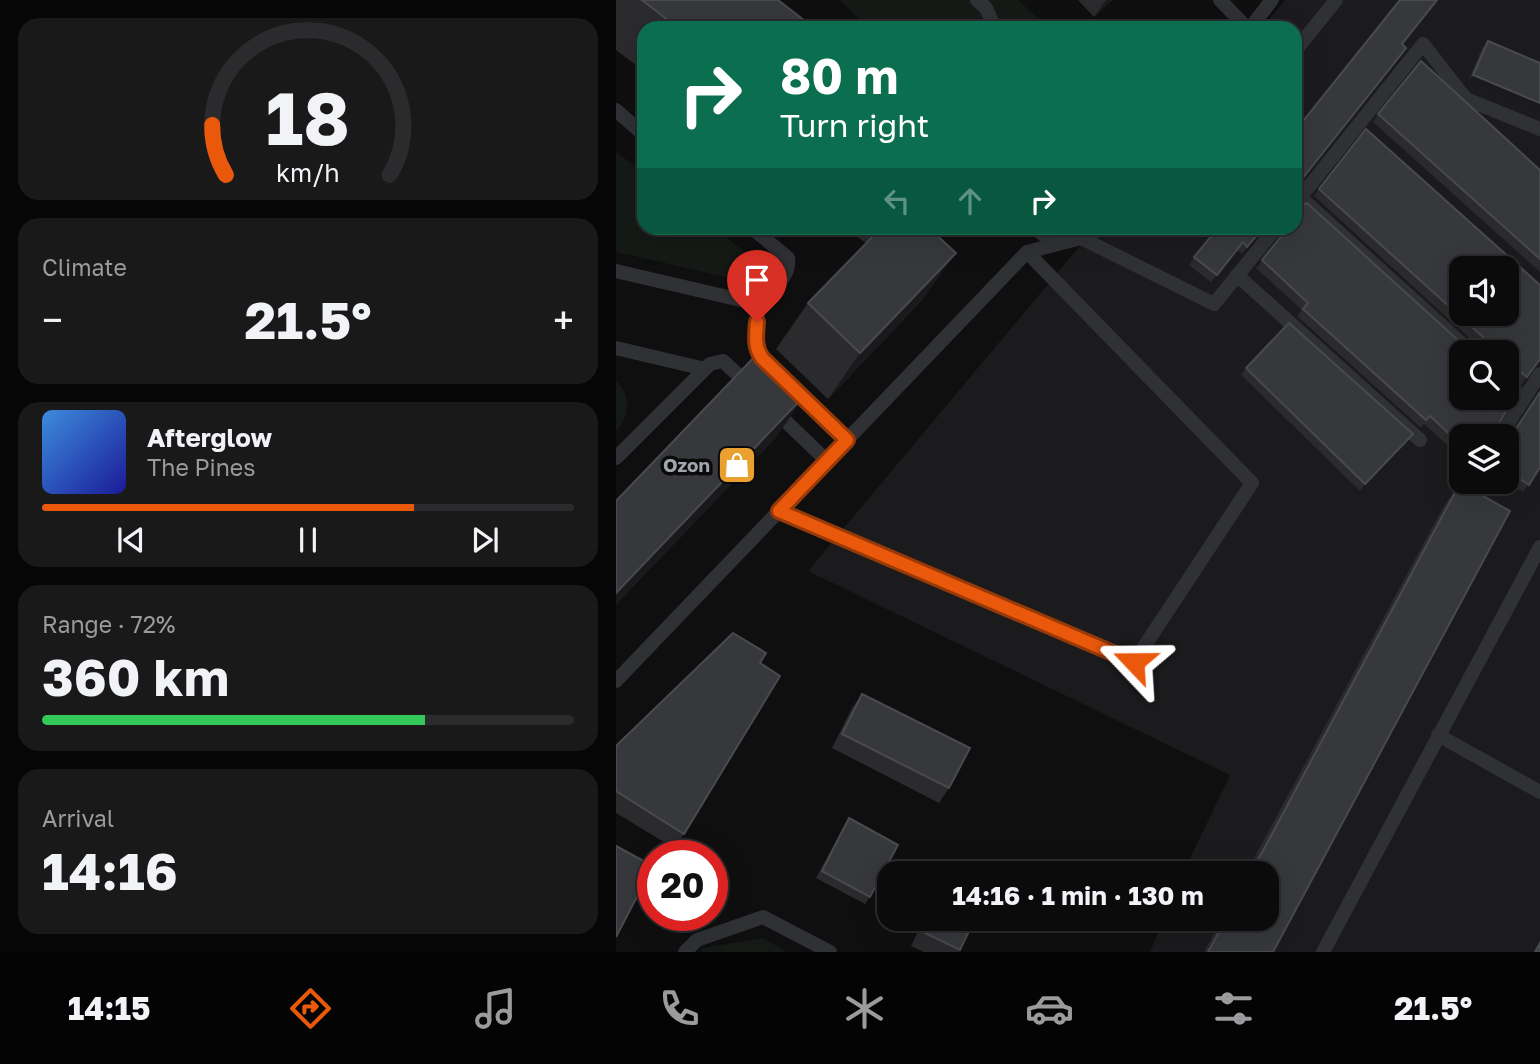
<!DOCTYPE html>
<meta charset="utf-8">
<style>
:root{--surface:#0b0b0c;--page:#19191a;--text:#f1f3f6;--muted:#9a9b9d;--line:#2b2b2d;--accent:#ea580c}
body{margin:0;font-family:"Golos Text",sans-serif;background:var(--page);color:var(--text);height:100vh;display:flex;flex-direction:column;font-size:26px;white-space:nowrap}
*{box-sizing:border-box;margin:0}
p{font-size:23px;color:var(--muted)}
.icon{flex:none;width:38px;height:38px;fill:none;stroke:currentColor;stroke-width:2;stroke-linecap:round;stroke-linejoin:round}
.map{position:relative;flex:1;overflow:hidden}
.side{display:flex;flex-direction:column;gap:18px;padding:18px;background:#060607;width:616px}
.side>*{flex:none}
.top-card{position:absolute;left:21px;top:21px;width:665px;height:214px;border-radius:21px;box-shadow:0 7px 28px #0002,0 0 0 2px var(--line);background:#0b6e4f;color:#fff;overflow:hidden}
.buttons{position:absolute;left:833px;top:256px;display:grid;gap:14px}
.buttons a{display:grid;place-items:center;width:70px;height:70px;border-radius:14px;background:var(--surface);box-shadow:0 7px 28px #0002,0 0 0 2px var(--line);font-size:35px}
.speed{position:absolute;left:21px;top:840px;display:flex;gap:14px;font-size:35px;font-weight:700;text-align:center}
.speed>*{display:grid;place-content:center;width:91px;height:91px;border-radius:50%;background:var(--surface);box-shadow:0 7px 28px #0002,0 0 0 2px var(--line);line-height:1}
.speed .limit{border:10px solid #d22;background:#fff;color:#111}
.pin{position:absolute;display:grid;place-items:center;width:60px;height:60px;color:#fff;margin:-72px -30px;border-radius:50% 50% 50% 0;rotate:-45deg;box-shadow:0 0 7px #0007}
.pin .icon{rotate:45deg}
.me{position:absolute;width:77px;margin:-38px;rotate:293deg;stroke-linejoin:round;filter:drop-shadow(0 0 5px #0008)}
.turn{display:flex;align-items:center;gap:24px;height:147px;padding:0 28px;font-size:32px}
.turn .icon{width:91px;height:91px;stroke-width:2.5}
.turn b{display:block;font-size:49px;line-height:60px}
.lanes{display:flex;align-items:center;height:66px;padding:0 28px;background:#0003;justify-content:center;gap:35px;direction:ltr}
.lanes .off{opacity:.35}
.big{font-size:52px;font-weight:700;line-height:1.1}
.side .tile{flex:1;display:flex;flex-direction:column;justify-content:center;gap:10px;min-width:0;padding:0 24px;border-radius:21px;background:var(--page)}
.side .dial{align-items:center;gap:0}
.dial svg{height:182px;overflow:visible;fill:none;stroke:var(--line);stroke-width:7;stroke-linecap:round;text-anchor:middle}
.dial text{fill:var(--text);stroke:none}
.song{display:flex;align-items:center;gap:21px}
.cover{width:84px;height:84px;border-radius:10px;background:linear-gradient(135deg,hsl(210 70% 55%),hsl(240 70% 35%))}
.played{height:7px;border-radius:4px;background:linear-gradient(90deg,var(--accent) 70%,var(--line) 70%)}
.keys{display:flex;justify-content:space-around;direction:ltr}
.heat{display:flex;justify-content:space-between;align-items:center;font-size:38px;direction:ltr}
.charge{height:10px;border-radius:5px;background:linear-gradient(90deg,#34c759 72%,var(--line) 0)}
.trip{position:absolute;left:261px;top:861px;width:402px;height:70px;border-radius:21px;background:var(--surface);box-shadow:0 7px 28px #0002,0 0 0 2px var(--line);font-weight:700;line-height:70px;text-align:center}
.menu{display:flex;height:112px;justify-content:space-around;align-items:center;background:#040405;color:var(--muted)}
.menu .icon{width:49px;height:49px}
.menu .current{color:var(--accent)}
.menu b{font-size:32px;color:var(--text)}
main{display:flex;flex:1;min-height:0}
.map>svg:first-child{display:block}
</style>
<main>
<section class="side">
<div class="tile dial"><svg viewBox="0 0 100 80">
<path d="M14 69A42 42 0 1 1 86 69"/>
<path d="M14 69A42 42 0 0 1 8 47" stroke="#ea580c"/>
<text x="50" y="56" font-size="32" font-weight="700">18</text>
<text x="50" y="72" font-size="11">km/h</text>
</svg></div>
<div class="tile"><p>Climate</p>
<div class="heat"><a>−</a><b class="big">21.5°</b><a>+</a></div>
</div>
<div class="tile">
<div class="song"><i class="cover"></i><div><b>Afterglow</b><p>The Pines</p></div></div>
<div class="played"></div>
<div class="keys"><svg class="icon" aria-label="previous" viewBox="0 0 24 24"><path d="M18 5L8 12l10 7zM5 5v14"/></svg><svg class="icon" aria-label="pause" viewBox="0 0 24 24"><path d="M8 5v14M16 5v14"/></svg><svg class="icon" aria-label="next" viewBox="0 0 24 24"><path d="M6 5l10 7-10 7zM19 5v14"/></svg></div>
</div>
<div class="tile"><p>Range · 72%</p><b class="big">360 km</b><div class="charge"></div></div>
<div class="tile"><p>Arrival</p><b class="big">14:16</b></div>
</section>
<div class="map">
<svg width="924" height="952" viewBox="0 0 924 952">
<rect width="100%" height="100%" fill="#0f0f10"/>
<path fill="#1b1b1d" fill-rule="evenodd" d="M669 0H924V952H534L548 919H651V873H567L614 775 192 571 479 228H679V28H646ZM845 268H891V313H845ZM845 352H891V397H845ZM845 436H891V481H845Z"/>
<g fill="#151a16">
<polygon points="224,0 402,0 433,28 252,28"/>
<polygon points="0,152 28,173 28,228 98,228 135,257 137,264 132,276 119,279 0,252"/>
<path d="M0 381C15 395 15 416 0 431Z"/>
<polygon points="147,938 171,952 85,952 87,948"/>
</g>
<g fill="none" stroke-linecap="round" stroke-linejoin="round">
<g stroke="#303135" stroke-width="14">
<polyline points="361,0 370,8 379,28"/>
<polyline points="604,0 631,28"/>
<polyline points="634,28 656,0"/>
<polyline points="679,51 720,0"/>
<polyline points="0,110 28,135"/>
<polyline points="684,197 855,352"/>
<polyline points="679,204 807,44 850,99 924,129"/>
<path d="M136 228 172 258C175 277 155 291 142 304L141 350 155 366"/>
<polyline points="419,228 439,244"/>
<polyline points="465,238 598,304 660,228"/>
<polyline points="0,271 142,304"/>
<polyline points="621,275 804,440"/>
<polyline points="0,348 89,369"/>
<polyline points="891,384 908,399"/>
<polyline points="174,385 231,440"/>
<polyline points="159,411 211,461"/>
<polyline points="884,436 924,374"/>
<polyline points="0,458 94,364 107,361 135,387"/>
<polyline points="163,511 518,662 636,483 411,252"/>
<polyline points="0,681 411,252 465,238 487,228"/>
<polyline points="822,735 924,792"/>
<polyline points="69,952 81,940 147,917 214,952"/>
<polyline points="707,952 924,547"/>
</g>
</g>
<g fill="#2b2b2e">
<polygon points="0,0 162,0 198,28 28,28 28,71 0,50"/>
<polygon points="462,0 496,0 478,17"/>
<polygon points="872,41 923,63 924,59 924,114 852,82 866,48"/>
<polygon points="762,114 924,170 924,272 757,122"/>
<polygon points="703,189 919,366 906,384 864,352 861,345 698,196"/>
<polygon points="229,228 318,228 316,230 308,298 212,399 160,349 192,303 250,243"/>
<polygon points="648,228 626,254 621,250 595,282 573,265 578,257"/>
<polygon points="669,228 679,228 845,436 845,452 844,451 841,454 808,424 805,428 681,316 686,310 640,268 668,232"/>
<polygon points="630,368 797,434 791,442 744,491 625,375"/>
<polygon points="891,437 924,467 907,492 890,481"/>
<polygon points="844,483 657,952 588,952 606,919 651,919 651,873 630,873 826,509"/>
<polygon points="144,663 68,834 58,848 0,813 0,746"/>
<polygon points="246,694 333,788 323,803 216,748 236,708"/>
<polygon points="233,818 254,897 249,904 200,878 228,826"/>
<polygon points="308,919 359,919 343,952 308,952 295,946"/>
</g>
<g fill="#1a1a1c">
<polygon points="490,0 496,0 478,17"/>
<polygon points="790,48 785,56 679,188 682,183"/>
<polygon points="857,75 924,103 924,114 852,82"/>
<polygon points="340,253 308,298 212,399 244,353"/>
<polygon points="898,367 892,375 891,375 891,369"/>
<polygon points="190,394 159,439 0,605 0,593"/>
<polygon points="797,434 791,442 744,491 749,484"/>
</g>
<g fill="#37383c" stroke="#484a4e" stroke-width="2" fill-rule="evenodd">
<polygon points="26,0 162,0 198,28 62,28"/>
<polygon points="784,0 821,0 786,44 790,48 679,188 679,131"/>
<polygon points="872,41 924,63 924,103 857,75"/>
<polygon points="805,61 924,170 924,259 762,114"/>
<path d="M750 129 924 285V359L911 377 898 367 891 369V352H865L867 351 870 346 867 337 703 189ZM845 268H891V313H845Z"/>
<polygon points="691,203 855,352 845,352 845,397 891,397 891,384 901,393 880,428 881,433 885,436 845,436 845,445 814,416 810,420 687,309 692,303 646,260 672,228 679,228 679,204 684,206"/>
<polygon points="265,228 315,228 314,229 340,253 244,353 192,303"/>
<polygon points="602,228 647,228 631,247 627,242 601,275 578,257"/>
<polygon points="673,323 797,434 749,484 630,368"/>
<polygon points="145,350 190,394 0,593 0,501"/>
<polygon points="924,392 924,467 913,485 891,470 891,437 897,433"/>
<polygon points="844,483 894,511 657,952 592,952 610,919 651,919 651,873 635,873"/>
<polygon points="117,633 150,653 144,663 164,676 68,834 0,791 0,746"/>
<polygon points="246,694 354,748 333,788 226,734"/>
<polygon points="233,818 282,845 254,897 206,871"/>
<polygon points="0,846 37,866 0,937"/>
<polygon points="339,861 364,873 333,873"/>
<polygon points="311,919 359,919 344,950 305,931"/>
<polygon points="924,943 924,952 919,952"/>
</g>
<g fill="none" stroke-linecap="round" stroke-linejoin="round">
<g stroke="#983908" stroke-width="18">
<path id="route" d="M141 322C140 336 138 346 146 358L231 440 163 511 518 662"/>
</g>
<use href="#route" stroke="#ea580c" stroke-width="12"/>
</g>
<defs>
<g id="shop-square" transform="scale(2.0125)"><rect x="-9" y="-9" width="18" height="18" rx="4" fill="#e9a02e" stroke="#0a0a0b"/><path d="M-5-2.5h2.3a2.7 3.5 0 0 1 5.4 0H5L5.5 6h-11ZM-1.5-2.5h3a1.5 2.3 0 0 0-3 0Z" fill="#fff"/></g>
</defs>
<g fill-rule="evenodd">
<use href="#shop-square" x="121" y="465"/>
</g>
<g text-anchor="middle" stroke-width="7" stroke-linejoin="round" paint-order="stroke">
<g font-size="19" font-weight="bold" fill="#a0a6b0" stroke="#0a0a0b" text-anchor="end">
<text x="94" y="472">Ozon</text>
</g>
</g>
</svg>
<div class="buttons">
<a><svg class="icon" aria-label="sound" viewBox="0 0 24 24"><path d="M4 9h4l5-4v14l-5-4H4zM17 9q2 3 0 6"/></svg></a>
<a><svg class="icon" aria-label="search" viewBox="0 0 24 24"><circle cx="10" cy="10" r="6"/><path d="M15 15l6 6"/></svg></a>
<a><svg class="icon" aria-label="layers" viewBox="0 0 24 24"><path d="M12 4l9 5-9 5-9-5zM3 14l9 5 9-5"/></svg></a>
</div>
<div class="speed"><div class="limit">20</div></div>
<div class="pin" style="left:141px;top:322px;background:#d93025"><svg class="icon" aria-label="arrive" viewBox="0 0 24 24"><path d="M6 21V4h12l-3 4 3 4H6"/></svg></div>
<svg class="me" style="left:518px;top:662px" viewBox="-20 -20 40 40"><path d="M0-17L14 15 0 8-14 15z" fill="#ea580c" stroke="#fff" stroke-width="4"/></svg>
<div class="trip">14:16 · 1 min · 130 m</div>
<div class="top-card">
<div class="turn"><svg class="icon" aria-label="right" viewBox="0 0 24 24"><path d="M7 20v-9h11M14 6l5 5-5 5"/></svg><div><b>80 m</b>Turn right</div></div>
<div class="lanes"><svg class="icon off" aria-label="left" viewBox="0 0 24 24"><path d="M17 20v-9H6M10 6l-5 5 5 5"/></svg><svg class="icon off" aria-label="ahead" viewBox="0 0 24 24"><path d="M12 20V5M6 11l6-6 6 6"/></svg><svg class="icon" aria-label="right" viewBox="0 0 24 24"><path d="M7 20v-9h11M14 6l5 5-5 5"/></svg></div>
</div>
</div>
</main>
<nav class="menu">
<b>14:15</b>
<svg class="icon current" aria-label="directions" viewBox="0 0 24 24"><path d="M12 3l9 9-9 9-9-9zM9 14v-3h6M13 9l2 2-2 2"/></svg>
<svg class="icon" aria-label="music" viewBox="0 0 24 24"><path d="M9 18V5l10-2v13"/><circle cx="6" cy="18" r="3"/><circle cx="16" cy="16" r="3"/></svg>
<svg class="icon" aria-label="phone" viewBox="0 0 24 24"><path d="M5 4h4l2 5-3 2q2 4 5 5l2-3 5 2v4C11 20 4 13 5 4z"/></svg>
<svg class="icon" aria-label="climate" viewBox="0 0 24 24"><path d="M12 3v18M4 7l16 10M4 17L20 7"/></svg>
<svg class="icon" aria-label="car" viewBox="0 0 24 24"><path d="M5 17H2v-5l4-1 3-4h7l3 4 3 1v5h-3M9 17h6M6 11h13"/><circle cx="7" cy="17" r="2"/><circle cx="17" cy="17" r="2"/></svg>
<svg class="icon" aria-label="filters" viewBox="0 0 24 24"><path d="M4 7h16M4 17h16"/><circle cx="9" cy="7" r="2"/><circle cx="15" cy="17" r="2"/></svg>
<b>21.5°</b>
</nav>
